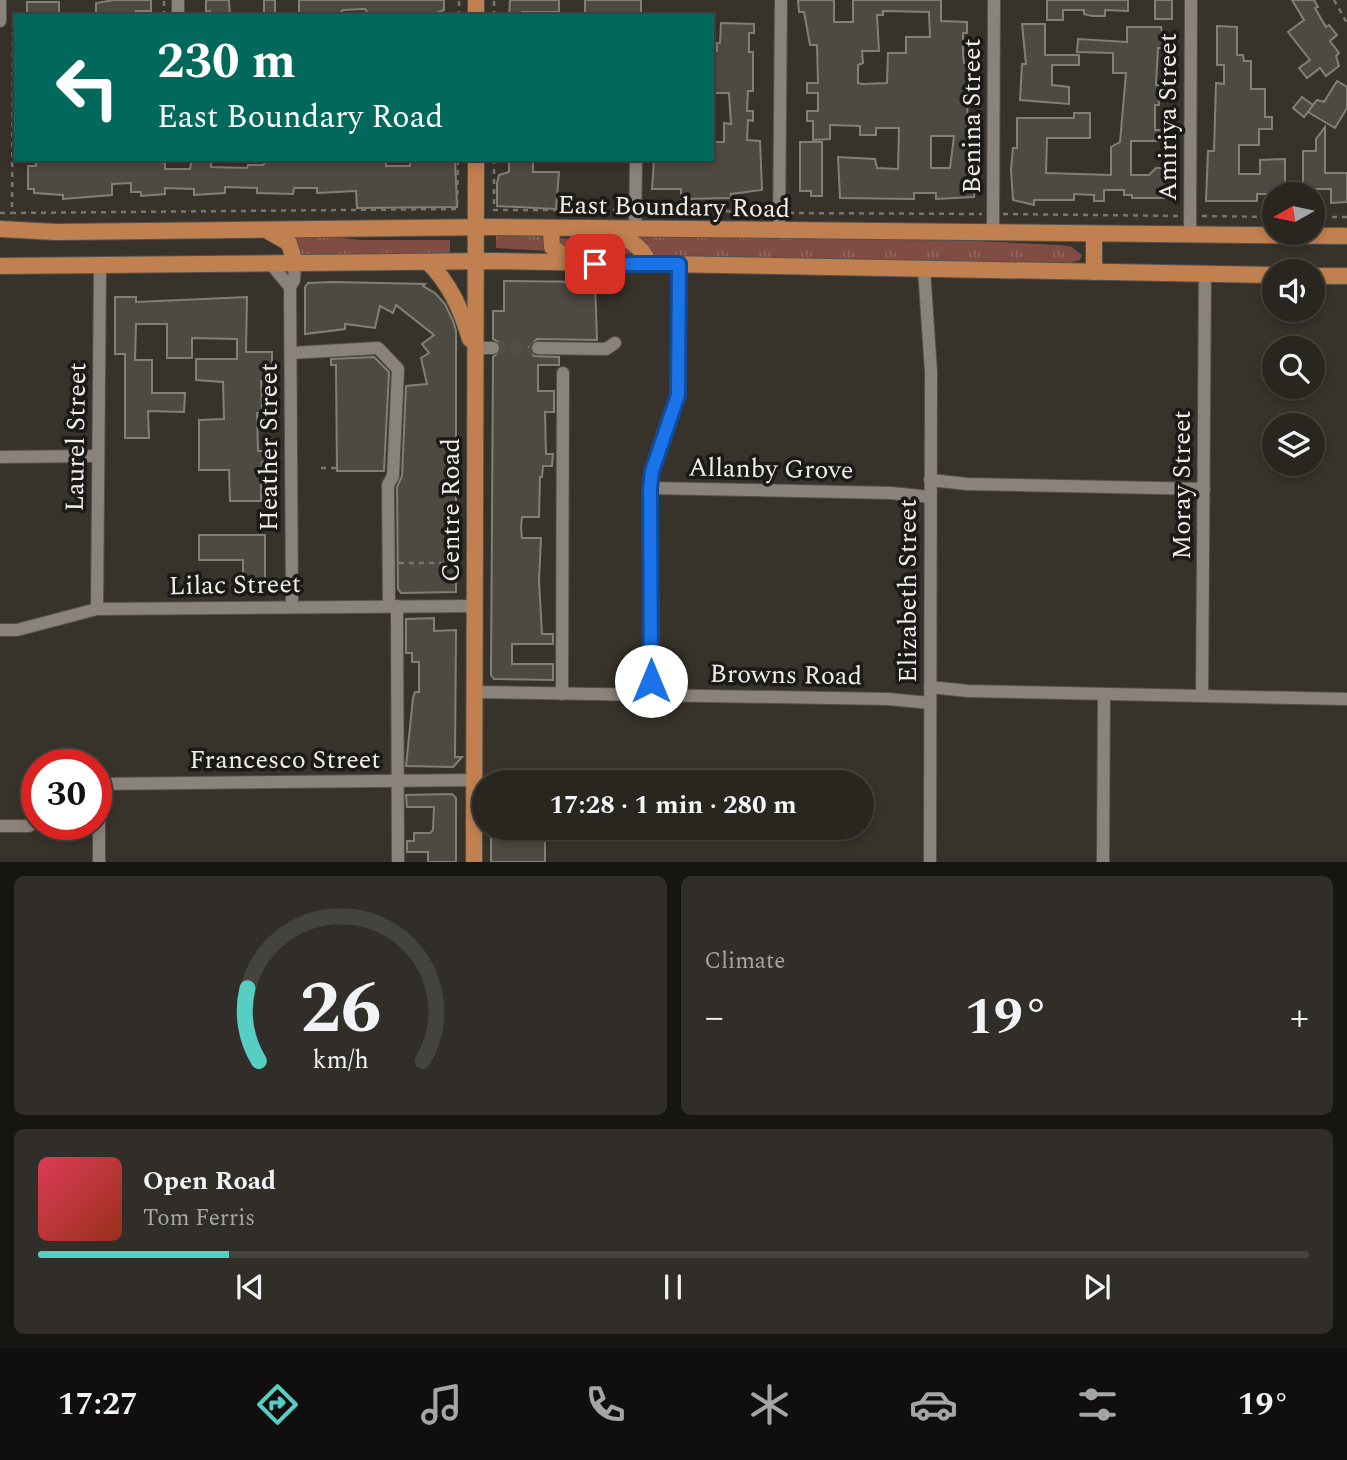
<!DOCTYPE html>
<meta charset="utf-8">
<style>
:root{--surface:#292620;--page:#312e29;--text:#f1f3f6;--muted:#a5a5a5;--line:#45433e;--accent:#56cec3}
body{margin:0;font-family:Spectral,serif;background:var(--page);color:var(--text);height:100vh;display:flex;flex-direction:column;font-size:26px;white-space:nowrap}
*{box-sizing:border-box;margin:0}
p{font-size:23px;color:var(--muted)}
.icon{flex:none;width:38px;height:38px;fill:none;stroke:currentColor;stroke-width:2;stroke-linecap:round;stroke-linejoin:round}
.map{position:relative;height:862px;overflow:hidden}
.panel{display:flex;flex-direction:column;gap:14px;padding:14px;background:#171512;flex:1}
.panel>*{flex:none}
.hud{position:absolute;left:14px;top:14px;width:700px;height:147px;border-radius:0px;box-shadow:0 4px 10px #0003,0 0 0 2px var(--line);background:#00695c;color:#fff;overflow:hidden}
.needle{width:46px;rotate:261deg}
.controls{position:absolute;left:1262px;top:182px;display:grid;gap:14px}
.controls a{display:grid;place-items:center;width:63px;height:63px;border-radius:50%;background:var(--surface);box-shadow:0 4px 10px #0003,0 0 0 2px var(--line);font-size:35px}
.speed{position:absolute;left:21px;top:749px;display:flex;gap:14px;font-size:35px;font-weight:700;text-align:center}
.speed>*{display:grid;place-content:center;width:91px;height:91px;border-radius:50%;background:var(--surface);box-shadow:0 4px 10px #0003,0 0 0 2px var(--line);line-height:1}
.speed .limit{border:10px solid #d22;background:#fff;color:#111}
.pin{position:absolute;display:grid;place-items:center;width:60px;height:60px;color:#fff;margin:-30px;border-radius:14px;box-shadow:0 4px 10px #0006}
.me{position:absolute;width:77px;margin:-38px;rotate:0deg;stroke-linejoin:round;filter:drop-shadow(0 0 5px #0008)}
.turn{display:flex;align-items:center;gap:24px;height:147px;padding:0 28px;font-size:32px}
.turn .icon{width:91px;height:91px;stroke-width:2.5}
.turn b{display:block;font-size:49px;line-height:60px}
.big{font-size:52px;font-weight:700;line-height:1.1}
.panel .tile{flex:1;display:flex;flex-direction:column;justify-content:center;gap:10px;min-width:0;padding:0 24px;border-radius:10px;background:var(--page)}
.panel .dial{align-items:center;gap:0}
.dial svg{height:182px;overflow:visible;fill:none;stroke:var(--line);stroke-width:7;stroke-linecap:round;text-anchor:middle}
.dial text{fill:var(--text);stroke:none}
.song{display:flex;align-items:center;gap:21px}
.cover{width:84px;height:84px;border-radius:10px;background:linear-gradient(135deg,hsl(350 70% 55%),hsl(10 70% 35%))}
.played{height:7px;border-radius:4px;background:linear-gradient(90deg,var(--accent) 15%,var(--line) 15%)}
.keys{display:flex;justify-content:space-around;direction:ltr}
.heat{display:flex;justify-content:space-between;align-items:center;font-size:38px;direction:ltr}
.panel .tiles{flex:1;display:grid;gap:14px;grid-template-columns:1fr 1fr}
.tile:last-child{grid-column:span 2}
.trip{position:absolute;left:472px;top:770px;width:402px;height:70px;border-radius:35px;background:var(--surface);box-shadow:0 4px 10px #0003,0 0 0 2px var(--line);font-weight:700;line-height:70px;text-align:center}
.menu{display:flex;height:112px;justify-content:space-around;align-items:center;background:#100f0d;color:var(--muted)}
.menu .icon{width:49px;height:49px}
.menu .selected{color:var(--accent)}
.menu b{font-size:32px;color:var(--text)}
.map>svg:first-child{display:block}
</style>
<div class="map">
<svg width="1347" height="862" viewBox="0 0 1347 862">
<defs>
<pattern id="grass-tufts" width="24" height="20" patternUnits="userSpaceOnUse" patternTransform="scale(1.75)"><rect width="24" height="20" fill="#804c43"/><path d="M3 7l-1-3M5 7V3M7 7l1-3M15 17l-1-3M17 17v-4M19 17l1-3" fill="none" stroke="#92665e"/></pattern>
</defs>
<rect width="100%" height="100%" fill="#37322a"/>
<g fill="url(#grass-tufts)">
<polygon points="319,235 360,240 450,240 450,255 300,256 294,237"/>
<polygon points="496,235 541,235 549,251 496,248"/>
<polygon points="636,237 931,239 1060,245 1072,247 1082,255 1080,260 1066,264 655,258"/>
<polygon points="556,238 613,241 636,254 565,251"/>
</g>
<g fill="#4c4a41" stroke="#828076" stroke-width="2" fill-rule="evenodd">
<polygon points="114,0 151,0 151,11 136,11 136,16 96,16 96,3"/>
<polygon points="206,0 229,0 230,16 210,16 210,11 206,12"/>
<rect x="264" y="0" width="11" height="16"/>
<polygon points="299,0 444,0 444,10 427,16 370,16 365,9 343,10 337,16 299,16"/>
<polygon points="510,0 559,0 559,12 522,12 522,16 509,16"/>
<rect x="585" y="0" width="56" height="16"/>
<path d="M798 0H834V22H853V0H941V21L967 22V33H963V55L964 63H968L967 147H973L976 161 974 197 936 199V193H914V199L840 198 838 157 875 159 877 168 898 169 899 128H876V135H860V126L830 125V139L813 140V121H807V111H818V93H807V83H818L817 45H810L804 12H799ZM883 11 929 12 930 37H906V53H888L887 83 862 84 858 83V65L863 63 862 51H879L877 15H883ZM931 136H954L950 168H931Z"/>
<polygon points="1047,0 1128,0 1128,11 1105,10 1105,16 1092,16 1084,14 1084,10 1063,10 1063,20 1047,20"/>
<rect x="1155" y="0" width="17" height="19"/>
<polygon points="1292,0 1314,0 1318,7 1315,8 1326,27 1329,25 1337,35 1330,41 1339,53 1336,56 1339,66 1326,76 1320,68 1307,78 1299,68 1310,60 1288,32 1304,20"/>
<rect x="27" y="2" width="32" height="14"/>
<polygon points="721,23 754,24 754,33 749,33 749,52 753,52 753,91 748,91 747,111 753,111 753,121 748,120 747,140 760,141 762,190 731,194 731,198 681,199 681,189 652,189 654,159 712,159 712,142 724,142 724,123 731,124 729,93 712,93 712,51 717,51 717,43 720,43"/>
<polygon points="1022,24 1045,24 1045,55 1079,55 1079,65 1052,65 1052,85 1069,87 1069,104 1020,100 1022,64 1026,64"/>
<polygon points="1217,26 1237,27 1237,55 1243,55 1244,61 1251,61 1251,89 1265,89 1265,117 1272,117 1272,129 1259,129 1259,145 1239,145 1239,174 1260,174 1260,160 1285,159 1285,194 1257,194 1257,201 1206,201 1208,151 1214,151 1216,83 1224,84 1224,65 1217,65"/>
<polygon points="1127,27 1161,27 1163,38 1163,48 1158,48 1156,85 1163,85 1164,96 1159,96 1159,105 1155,105 1155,130 1161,130 1162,141 1131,141 1131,175 1149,175 1156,168 1171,168 1171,198 1132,198 1132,195 1124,195 1124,190 1104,190 1104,201 1094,201 1094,195 1074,194 1074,200 1034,200 1034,205 1013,200 1011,169 1013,148 1017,148 1017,118 1074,118 1074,113 1090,113 1090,138 1047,138 1046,173 1111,175 1111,147 1120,142 1126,73 1113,73 1113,53 1077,52 1078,39 1127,42"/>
<polygon points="1337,81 1347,87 1347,108 1335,128 1308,112 1317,100 1324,102"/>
<polygon points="1302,97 1313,105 1304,117 1293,108"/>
<polygon points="1325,127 1325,173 1347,173 1347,202 1331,203 1331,189 1303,189 1303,151 1316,151 1316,139"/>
<polygon points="800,142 822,142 822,196 811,196 811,191 800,191"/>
<polygon points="36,159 152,160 165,163 165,169 190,169 192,159 211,159 211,167 247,168 248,165 263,165 268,159 386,159 386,166 410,166 410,159 455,159 457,207 357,208 356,191 317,193 317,188 294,188 293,194 257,193 257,188 225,187 225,193 194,195 194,189 165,188 165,194 141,196 141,192 131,192 131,183 112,184 112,195 63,199 63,195 34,193 34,189 28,189 28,166 36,166"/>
<polygon points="509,159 533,159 533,172 559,172 556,209 497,206 497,183 499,175 509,172"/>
<polygon points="504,281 595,282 597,340 537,339 529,347 534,356 559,357 559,365 538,365 538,391 554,391 554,412 545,412 546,454 553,454 552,466 543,466 542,477 540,477 539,517 522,517 521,528 522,538 541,538 539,581 542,634 553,634 553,644 512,644 512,664 553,664 553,680 494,679 491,675 493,357 502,349 500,343 493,339 493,311 504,311"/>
<polygon points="334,282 425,284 423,286 435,293 445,304 453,321 456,331 456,592 401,593 398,589 397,487 402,476 406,386 427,384 421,358 429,353 422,344 434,335 396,305 393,313 380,306 375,328 345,324 345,329 305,334 305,287 308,283"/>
<polygon points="115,297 136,297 136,302 247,297 246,352 272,352 272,374 266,374 266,381 261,381 262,412 257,413 258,451 266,451 266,462 262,462 261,472 261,501 230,501 229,470 199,470 199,420 224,419 223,382 196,380 196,359 237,359 237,339 192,338 192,358 167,358 167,324 136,324 135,360 152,360 152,393 185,393 184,412 148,411 149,438 125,438 125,354 115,354"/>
<polygon points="374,357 389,372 384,471 337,471 336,365 331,365 331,359"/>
<polygon points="199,535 265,535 265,590 243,590 243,560 199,560"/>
<polygon points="434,618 434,631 456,630 455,757 462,757 453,767 406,766 413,698 415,692 419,692 419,662 412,662 412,653 406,653 406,619"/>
<polygon points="452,794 456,798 456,862 428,862 428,852 407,852 407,841 414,841 414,833 430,833 433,830 434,807 407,807 406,795"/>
<rect x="491" y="828" width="54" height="34"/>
</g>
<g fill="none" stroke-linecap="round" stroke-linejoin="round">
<polyline stroke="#534e47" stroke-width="12" stroke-dasharray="12 6" stroke-linecap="butt" points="493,348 538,348"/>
<g stroke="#55504b" stroke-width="14">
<g id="minor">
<polyline points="178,0 178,16"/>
<polyline points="0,21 0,0"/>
<polyline points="635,229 636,159"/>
<polyline points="779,231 781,0"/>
<polyline points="993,233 994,0"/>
<polyline points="1190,235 1191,0"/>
<polyline points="270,263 290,287"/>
<polyline points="924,269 931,372 930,862"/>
<polyline points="475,348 493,348"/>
<polyline points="538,348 606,349 615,343"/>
<polyline points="291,353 378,348 398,369 393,476 388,485 389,606"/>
<polyline points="0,457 97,456"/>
<polyline points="930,480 967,484 1204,489"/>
<polyline points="650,488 891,493 930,497"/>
<polyline points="292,606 290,287 294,280 295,263"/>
<polyline points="397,606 398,862"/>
<polyline points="97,609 100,265"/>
<polyline points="0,630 17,630 97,609 474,606"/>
<polyline points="930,687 968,691 1347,699"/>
<polyline points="474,692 888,699 930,703"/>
<polyline points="562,694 563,373"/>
<polyline points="650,694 650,488 652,471 678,395 679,264"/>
<polyline points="1202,696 1205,274"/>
<polyline points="99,783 99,862"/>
<polyline points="96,784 474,780"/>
<polyline points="0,826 29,826 37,821"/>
<polyline points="1103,862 1104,694"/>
</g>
</g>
<g stroke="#55504b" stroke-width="18">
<g id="major">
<polyline points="476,16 476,0"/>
<polyline points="0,229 56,232 493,227 1347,236"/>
<polyline points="551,229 552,247 574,263"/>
<polyline points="268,231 289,243 295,263"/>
<path d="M608 232C626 237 643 246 649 264"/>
<path d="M428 262C450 284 461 309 470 339"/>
<polyline points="0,266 494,261 1274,275"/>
<polyline points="1094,272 1094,234"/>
<polyline points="1312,276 1347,276"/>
<polyline points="474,862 476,159"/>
</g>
</g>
<g stroke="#7a756e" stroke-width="2.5" stroke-dasharray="5 5" stroke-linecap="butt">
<polyline points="1334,0 1347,23"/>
<polyline points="164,16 164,0"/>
<polyline points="459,16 459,0"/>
<polyline points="494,16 494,0"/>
<polyline points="13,22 12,213 457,209 458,159"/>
<polyline points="494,159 494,210 625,210"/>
<polyline points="646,210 769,212"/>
<polyline points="0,213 12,213"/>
<polyline points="789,213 982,214"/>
<polyline points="1003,214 1178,216"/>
<polyline points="1202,216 1274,217"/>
<polyline points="1312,217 1347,217"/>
<polyline points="321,468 337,468"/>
<polyline points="399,563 460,563"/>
</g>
<use href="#minor" stroke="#89837b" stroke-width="12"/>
<use href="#major" stroke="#c08050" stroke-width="16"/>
</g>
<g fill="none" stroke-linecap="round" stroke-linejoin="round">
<g stroke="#114b97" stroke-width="18">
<polyline id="route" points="595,264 679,264 678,395 652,471 650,488 651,681"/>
</g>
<use href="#route" stroke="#1a73e8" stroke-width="12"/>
</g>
<g text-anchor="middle" stroke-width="7" stroke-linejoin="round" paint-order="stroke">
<g font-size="26" fill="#f1eee9" stroke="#1c1a17">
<text transform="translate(971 116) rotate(-90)" y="9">Benina Street</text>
<text transform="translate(1167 117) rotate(-90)" y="9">Amiriya Street</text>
<text transform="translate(674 206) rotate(1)" y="9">East Boundary Road</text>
<text transform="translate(75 437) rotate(-89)" y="9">Laurel Street</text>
<text transform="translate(268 447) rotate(-90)" y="9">Heather Street</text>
<text transform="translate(771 468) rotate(1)" y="9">Allanby Grove</text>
<text transform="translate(1181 485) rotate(-90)" y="9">Moray Street</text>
<text transform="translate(450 510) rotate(-90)" y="9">Centre Road</text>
<text transform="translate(235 584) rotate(-1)" y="9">Lilac Street</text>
<text transform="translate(907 591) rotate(-90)" y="9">Elizabeth Street</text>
<text transform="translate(786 674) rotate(1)" y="9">Browns Road</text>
<text x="285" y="768">Francesco Street</text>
</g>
</g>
</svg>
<div class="controls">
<a><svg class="needle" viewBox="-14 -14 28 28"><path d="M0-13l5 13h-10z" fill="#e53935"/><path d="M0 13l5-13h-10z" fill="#a5a5a5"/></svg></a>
<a><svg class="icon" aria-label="sound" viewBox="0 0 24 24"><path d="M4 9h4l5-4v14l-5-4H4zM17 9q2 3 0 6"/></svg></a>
<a><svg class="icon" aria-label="search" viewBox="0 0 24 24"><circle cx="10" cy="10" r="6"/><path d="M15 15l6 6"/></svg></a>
<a><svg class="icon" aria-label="layers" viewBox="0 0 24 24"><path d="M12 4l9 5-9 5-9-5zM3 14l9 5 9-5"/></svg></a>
</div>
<div class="speed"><div class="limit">30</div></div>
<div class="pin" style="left:595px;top:264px;background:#d93025"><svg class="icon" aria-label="arrive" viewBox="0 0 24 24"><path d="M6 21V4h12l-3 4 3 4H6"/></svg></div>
<svg class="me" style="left:651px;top:681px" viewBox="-20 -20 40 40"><circle r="19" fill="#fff"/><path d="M0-13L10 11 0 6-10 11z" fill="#1a73e8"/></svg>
<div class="trip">17:28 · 1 min · 280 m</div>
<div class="hud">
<div class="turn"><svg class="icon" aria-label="left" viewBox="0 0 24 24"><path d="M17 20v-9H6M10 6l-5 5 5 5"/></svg><div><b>230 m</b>East Boundary Road</div></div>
</div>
</div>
<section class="panel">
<div class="tiles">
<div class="tile dial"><svg viewBox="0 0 100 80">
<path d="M14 69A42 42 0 1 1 86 69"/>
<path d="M14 69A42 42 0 0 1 9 37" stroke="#56cec3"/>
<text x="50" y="56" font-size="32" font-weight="700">26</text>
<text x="50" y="72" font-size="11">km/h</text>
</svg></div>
<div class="tile"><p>Climate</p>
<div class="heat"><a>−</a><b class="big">19°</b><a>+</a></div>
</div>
<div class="tile">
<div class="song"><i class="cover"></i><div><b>Open Road</b><p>Tom Ferris</p></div></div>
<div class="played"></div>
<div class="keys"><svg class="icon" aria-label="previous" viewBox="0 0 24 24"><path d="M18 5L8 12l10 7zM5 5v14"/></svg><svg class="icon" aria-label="pause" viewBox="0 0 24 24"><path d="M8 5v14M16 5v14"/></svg><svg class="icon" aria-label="next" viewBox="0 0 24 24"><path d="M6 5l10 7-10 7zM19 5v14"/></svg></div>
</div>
</div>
</section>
<nav class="menu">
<b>17:27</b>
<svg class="icon selected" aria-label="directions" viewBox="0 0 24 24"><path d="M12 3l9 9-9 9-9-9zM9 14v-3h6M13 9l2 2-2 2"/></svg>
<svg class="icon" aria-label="music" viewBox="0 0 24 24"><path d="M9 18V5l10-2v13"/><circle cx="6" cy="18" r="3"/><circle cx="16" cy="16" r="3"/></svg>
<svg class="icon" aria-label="phone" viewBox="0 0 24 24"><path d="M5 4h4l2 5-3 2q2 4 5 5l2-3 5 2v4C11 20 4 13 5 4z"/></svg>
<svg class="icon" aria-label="climate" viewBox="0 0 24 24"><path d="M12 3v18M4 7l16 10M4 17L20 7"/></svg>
<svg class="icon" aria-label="car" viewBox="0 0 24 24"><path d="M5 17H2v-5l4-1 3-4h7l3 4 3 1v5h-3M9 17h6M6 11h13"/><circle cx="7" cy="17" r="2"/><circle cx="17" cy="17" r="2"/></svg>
<svg class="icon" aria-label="filters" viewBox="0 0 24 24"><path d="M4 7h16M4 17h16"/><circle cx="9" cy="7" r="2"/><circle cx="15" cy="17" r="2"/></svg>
<b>19°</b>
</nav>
